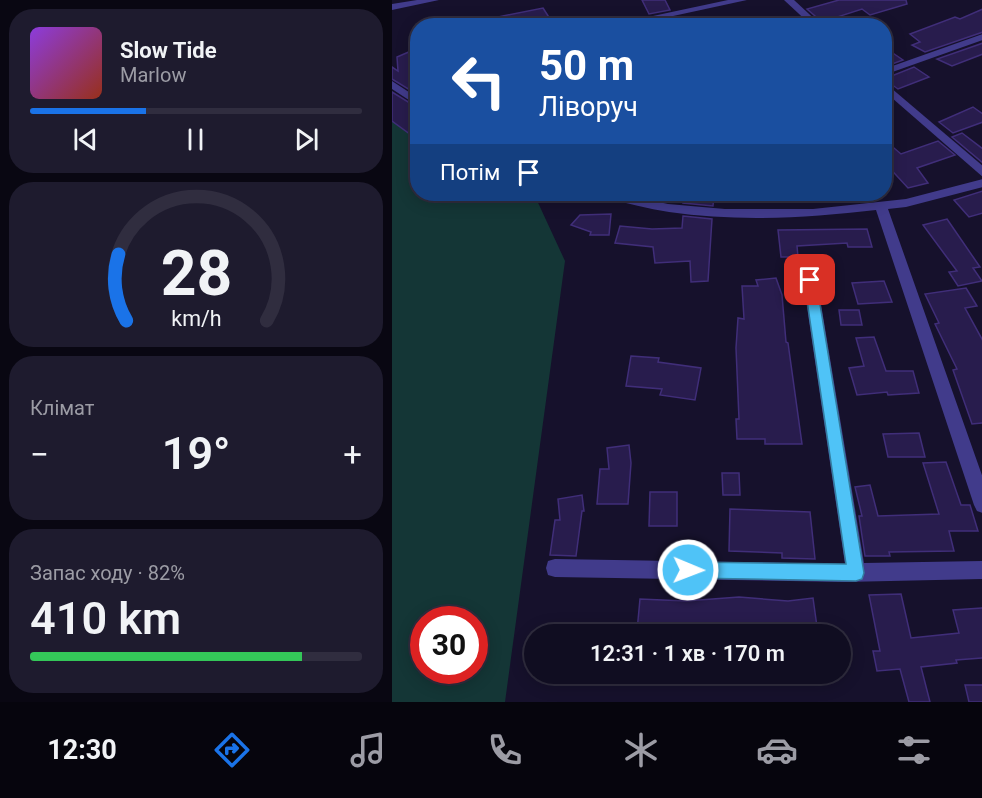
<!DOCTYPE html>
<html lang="uk">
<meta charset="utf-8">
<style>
:root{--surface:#100d21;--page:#1e1b2e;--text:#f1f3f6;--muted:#9c9ca5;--line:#302d3f;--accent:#1a73e8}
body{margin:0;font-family:Roboto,sans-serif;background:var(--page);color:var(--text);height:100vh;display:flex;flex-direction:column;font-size:22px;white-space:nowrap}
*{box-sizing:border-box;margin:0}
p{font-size:20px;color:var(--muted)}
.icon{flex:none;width:33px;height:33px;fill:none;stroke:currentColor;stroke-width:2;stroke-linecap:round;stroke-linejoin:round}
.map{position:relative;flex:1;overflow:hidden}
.sheet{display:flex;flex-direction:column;gap:9px;padding:9px;background:#090712;width:392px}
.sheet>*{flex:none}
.top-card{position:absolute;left:18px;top:18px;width:482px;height:183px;border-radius:24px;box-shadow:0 3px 15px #0003,0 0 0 2px var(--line);background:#1a4fa0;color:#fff;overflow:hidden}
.speed{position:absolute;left:18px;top:606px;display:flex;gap:12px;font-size:30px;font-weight:700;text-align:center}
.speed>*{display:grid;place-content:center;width:78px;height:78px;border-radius:50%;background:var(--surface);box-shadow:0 3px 15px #0003,0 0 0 2px var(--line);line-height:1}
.speed .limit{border:9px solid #d22;background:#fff;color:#111}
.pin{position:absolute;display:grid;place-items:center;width:51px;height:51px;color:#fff;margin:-26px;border-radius:12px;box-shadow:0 3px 9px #0006}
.me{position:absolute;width:66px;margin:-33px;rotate:91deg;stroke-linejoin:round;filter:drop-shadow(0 0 4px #0008)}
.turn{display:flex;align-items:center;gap:21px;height:126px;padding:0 30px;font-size:27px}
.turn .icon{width:78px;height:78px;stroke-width:2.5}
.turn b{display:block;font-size:42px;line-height:51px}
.then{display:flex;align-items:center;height:57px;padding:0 30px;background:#0003;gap:12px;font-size:22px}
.big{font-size:45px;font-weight:600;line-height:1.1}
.sheet .card{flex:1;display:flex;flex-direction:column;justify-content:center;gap:9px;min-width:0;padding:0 21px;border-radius:24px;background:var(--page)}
.sheet .dial{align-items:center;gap:0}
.dial svg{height:156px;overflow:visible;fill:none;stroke:var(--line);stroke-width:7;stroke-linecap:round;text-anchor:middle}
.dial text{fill:var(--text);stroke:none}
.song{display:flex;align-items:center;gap:18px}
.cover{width:72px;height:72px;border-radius:9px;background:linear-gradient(135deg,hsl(270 70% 55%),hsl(10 70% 35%))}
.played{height:6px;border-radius:3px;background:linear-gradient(90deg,var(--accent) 35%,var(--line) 35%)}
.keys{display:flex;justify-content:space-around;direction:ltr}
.heat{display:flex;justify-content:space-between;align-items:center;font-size:33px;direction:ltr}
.charge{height:9px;border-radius:4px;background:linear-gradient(90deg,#34c759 82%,var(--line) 0)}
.trip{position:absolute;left:132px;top:624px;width:327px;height:60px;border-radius:30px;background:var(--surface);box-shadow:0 3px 15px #0003,0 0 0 2px var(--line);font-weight:600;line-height:60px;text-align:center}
.tab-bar{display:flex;height:96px;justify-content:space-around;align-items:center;background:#06050d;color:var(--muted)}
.tab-bar .icon{width:42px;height:42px}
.tab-bar .current{color:var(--accent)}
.tab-bar b{font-size:27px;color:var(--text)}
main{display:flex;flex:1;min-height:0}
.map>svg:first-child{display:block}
</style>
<main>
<section class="sheet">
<div class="card">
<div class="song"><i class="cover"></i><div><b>Slow Tide</b><p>Marlow</p></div></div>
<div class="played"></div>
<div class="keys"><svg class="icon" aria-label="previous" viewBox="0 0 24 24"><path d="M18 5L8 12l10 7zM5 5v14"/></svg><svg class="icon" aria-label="pause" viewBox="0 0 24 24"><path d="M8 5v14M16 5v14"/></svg><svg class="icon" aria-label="next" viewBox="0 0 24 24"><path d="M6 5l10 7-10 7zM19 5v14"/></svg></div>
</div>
<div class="card dial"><svg viewBox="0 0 100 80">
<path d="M14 69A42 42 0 1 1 86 69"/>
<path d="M14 69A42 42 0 0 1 10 35" stroke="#1a73e8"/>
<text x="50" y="56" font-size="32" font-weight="700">28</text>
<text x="50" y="72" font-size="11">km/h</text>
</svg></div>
<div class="card"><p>Клімат</p>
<div class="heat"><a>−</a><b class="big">19°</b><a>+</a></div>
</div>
<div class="card"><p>Запас ходу · 82%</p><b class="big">410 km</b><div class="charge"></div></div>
</section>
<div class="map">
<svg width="591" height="702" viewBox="0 0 591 702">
<rect width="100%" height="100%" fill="#16112c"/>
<path fill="#143636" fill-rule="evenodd" d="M0 91 25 109 26 194H142L173 261 113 702H0ZM32 620H82V670H32Z"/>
<g fill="#281c4d" stroke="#402e79" stroke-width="1.5">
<polygon points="250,0 273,0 278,10 257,14"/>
<polygon points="447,0 514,0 515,4 478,15 470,9 430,22 415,9"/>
<polygon points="151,8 160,22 150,23 152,26 97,26 96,19"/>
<polygon points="591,9 591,32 533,52 520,45 528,42 518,34 563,17 568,19"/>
<polygon points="591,43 591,54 560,66 545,59"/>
<polygon points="492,47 511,60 492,67"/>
<polygon points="26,48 26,95 0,79 0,67 6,71 5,57"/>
<polygon points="522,67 537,77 506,89 492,79"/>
<polygon points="0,92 26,108 26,140 0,121"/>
<polygon points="581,107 591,114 591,122 561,133 547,122"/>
<polygon points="570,133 591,149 591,163 560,137"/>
<polygon points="546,141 563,155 525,168 536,183 516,188 492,162 492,152 502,148 509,154"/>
<polygon points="591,191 591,213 577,217 562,200"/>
<polygon points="292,194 322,194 321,206 291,203"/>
<polygon points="219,214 217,235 198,235 199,232 179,225 188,215"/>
<polygon points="291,216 320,219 316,281 299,282 298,261 263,263 261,247 223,243 228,226 260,229 290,228"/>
<polygon points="555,219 588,267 581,268 590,281 566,286 557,272 565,271 531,225"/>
<polygon points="475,229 480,247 456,247 455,243 405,246 406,257 389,257 386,230"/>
<polygon points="384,278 390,295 394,342 396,343 410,444 373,444 373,439 345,439 344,419 347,419 344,348 346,318 352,319 350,286 366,286 364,280"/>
<polygon points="492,281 500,302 466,304 460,283"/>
<polygon points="574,288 585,306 573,308 591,341 591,423 580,424 561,370 565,369 543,324 547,323 533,294"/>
<polygon points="447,310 467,310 470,325 449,325"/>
<polygon points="482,337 494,371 521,371 527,393 496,395 495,392 465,395 457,368 472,366 464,338"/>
<polygon points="239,356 267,358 266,362 309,368 303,400 268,395 270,389 234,386"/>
<polygon points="527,433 533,457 496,457 491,434"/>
<polygon points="237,445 239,463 236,504 205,504 208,469 217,469 215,448"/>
<polygon points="554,462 569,505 578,505 586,531 557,531 562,551 497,552 498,556 473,556 467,516 470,516 463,487 478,485 486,516 547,514 531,463"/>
<polygon points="330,473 347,473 348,495 331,495"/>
<polygon points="258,492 285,492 285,526 257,526"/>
<polygon points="190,495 192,511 190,511 184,556 158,555 163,520 168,520 166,499"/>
<polygon points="338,509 418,512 423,559 390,558 390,553 337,551"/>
<polygon points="509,594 519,638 567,633 561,610 591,608 591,658 564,660 565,663 529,667 538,702 517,702 508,669 485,671 481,651 488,651 477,595"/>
<polygon points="347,597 396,601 421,598 426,634 294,634 245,631 248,599 294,601"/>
<polygon points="573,685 591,685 591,702 577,702"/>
</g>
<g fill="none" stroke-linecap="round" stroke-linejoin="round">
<g fill="#413b8b" fill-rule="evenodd">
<polygon points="25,0 47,0 0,10 0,4"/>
<polygon points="336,0 355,0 235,26 214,26"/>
<polygon points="392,0 402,0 430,26 420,26"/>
<polygon points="591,34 591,40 492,75 492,69"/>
<polygon points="0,81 26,98 26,106 0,89"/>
<polygon points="492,82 591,166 591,177 492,91"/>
<path d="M591 179V187L514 207 496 209 591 478V513L585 511 582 505 484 210C416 218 346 222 277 212 256 209 235 203 214 198L208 194H230L276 204 333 209H421L514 199Z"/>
<polygon points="418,275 425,280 472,563 591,561 591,579 452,582 163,577 156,575 154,568 156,561 163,559 453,564 411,280"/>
</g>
</g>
<polygon fill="#4fc3f7" stroke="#337fa1" stroke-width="1.5" points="418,276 424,280 472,573 470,579 464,581 296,578 290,576 288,570 290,564 296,562 454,564 412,280"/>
</svg>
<div class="speed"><div class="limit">30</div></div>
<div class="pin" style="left:418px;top:280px;background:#d93025"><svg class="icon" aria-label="arrive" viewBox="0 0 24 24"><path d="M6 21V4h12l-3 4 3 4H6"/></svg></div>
<svg class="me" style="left:296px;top:570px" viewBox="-20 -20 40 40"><circle r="17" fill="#4fc3f7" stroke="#fff" stroke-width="3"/><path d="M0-11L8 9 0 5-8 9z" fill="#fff"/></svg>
<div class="trip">12:31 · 1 хв · 170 m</div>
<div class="top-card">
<div class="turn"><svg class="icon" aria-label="left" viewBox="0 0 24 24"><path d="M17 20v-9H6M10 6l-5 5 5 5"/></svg><div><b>50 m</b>Ліворуч</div></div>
<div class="then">Потім<svg class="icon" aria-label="arrive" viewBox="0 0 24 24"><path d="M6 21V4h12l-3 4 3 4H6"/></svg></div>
</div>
</div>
</main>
<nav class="tab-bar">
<b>12:30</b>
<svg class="icon current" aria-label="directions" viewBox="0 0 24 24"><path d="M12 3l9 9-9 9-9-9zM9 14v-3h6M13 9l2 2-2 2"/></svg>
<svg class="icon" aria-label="music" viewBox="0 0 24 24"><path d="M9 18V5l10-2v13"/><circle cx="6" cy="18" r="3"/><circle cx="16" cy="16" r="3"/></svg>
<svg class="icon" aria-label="phone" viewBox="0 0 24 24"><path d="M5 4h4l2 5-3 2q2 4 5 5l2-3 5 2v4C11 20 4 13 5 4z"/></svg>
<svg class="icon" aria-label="climate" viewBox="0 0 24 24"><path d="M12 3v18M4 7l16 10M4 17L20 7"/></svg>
<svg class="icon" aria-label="car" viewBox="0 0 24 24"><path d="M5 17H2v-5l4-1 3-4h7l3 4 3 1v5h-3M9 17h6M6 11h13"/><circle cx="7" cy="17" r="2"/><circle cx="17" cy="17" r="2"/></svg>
<svg class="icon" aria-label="filters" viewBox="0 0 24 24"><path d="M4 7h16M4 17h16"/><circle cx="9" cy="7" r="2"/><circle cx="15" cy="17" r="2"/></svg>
</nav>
